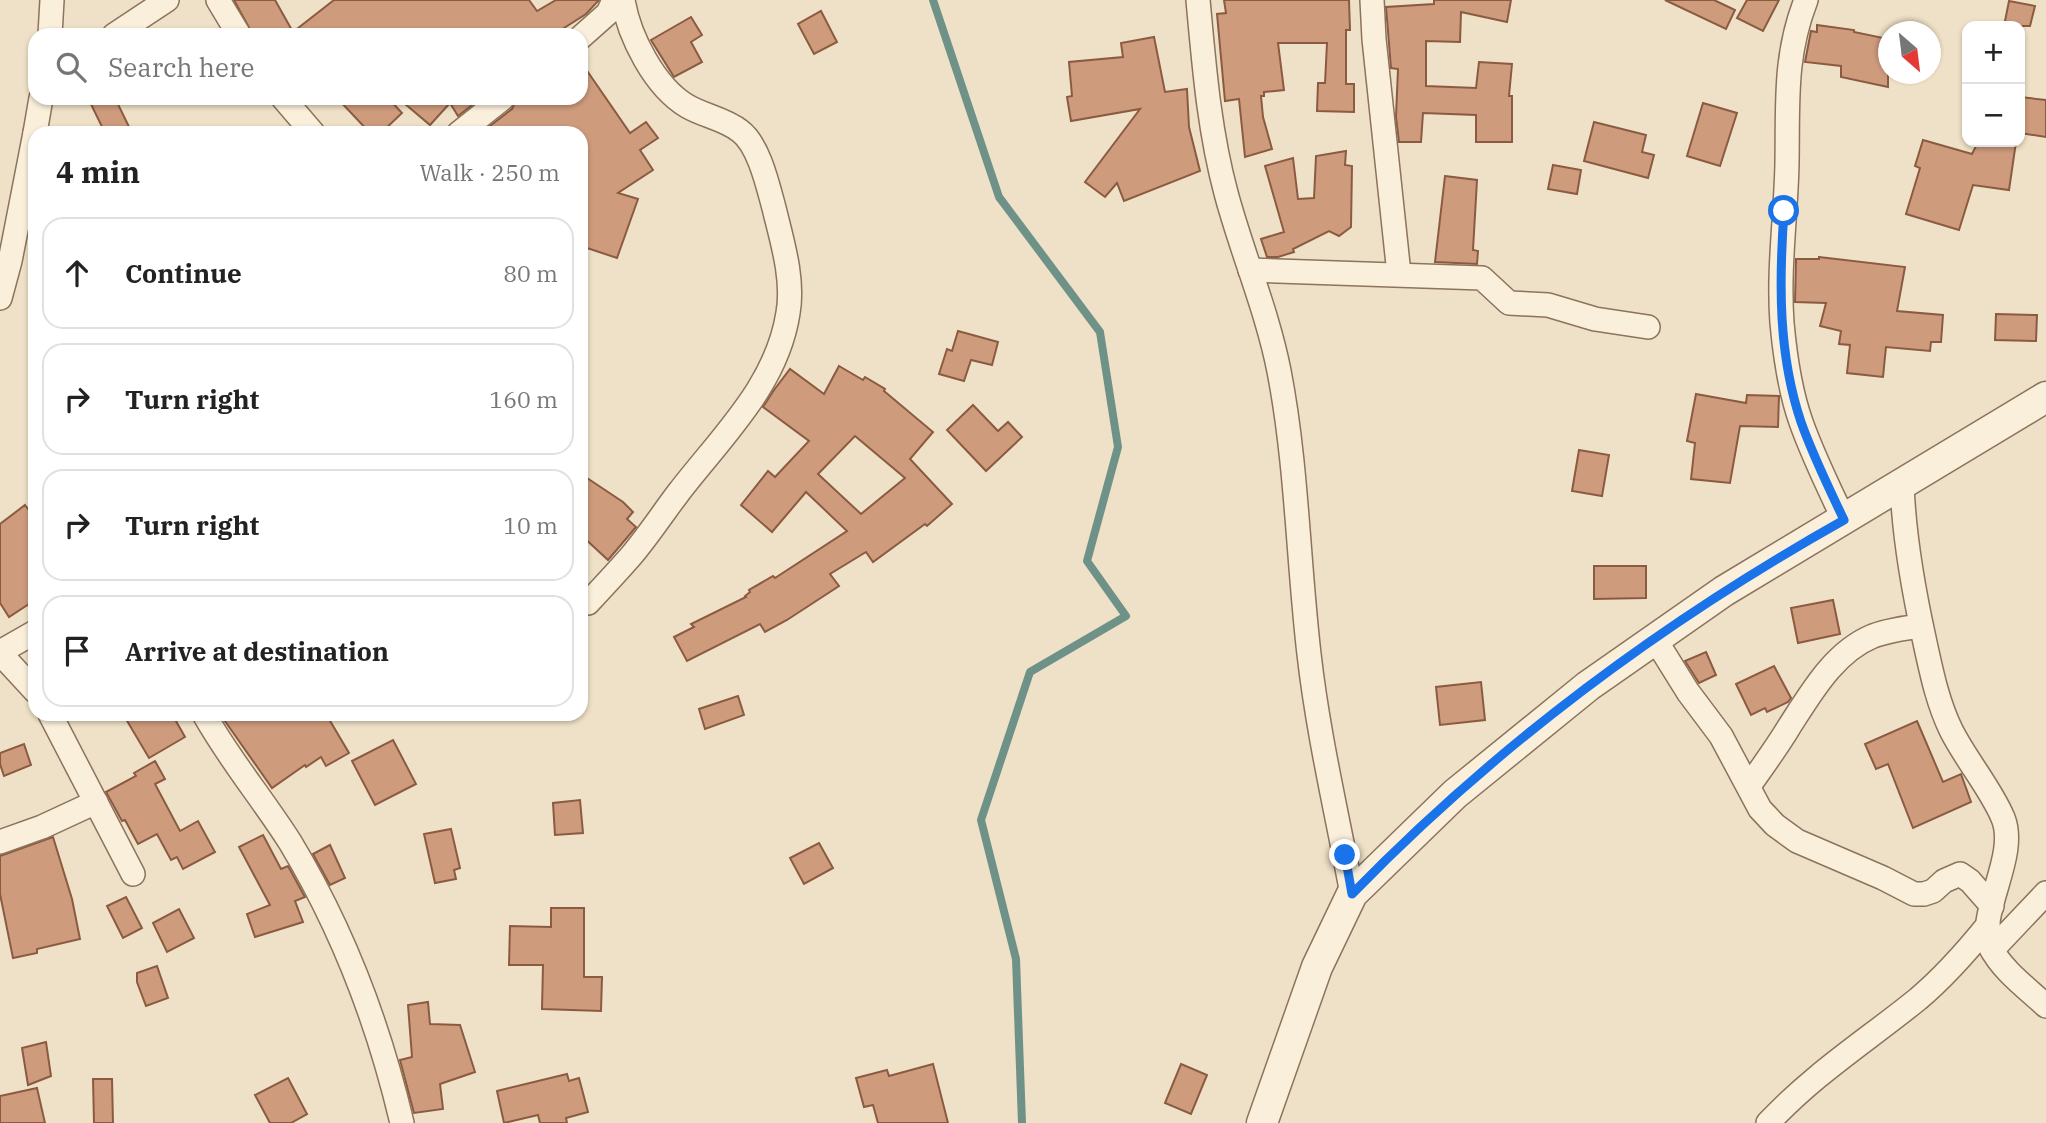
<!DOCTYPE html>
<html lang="en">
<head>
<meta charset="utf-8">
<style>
  body { margin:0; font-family:"IBM Plex Serif",serif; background:#f6f6f6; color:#222 }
  .controls { position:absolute; right:21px; top:21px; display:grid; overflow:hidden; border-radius:14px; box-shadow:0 2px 5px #0004 }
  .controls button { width:63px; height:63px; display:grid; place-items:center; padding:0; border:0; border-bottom:2px solid #e0e0e0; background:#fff; color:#222; font:35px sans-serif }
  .compass { position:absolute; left:1878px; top:21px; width:63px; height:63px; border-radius:50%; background:#fff; box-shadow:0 2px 5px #0004; rotate:152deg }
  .stop { position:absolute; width:21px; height:21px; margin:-16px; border:5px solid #1a73e8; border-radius:50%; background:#fff }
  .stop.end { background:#1a73e8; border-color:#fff; box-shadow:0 2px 7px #0008 }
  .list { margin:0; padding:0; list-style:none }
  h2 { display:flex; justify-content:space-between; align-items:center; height:91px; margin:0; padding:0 28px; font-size:30px }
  h2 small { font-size:23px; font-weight:400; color:#767676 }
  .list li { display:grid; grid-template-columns:46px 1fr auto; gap:21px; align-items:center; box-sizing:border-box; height:112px; margin:0 14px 14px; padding:0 14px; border:2px solid #e0e0e0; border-radius:21px }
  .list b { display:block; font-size:26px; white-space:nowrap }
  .list em { font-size:23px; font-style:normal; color:#767676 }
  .icon { flex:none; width:38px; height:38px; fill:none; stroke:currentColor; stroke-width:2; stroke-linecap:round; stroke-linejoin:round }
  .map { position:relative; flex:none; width:2046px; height:1123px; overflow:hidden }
  .search { position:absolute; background:#fff; box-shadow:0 2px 5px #0004; left:28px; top:28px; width:560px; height:77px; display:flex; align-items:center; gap:18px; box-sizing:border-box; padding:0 24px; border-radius:21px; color:#767676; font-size:26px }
  .panel { position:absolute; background:#fff; box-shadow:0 2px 5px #0004; left:28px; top:126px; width:560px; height:595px; border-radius:21px }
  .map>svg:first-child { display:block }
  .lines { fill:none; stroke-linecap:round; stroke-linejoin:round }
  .stream { stroke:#6e9288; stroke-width:8 }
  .building { fill:#ce9b7d; stroke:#8b5b41; stroke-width:2; fill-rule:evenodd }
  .minor-casing { stroke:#8c735c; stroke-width:26 }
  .tertiary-casing { stroke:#8c735c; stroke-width:33 }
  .minor { stroke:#f9efdb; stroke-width:23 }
  .tertiary { stroke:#f9efdb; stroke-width:30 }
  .route { stroke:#1a73e8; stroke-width:9 }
</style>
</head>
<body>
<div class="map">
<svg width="2046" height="1123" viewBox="0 0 2046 1123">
  <rect width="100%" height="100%" fill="#efe1c7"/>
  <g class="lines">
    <path class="stream" d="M 933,0 L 999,197 L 1100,332 L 1118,447 L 1087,561 L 1126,616 L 1030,672 L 981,820 L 1016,959 L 1022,1123"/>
  </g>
  <g class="building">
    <path d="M 234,0 L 275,0 L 293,32 L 334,0 L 529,0 L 537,11 L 556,0 L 599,0 L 586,14 L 553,35 L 253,35 Z"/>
    <path d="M 1224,0 L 1349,0 L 1350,30 L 1346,30 L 1346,84 L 1354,84 L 1354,112 L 1317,111 L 1318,83 L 1325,83 L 1327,43 L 1278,43 L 1284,90 L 1264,92 L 1264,96 L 1261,96 L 1263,117 L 1272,149 L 1245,157 L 1239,99 L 1225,101 L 1217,14 L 1226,13 Z"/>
    <path d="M 1434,0 L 1511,0 L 1507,22 L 1461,12 L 1460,42 L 1426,41 L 1426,86 L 1476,88 L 1479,62 L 1512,64 L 1509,96 L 1512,96 L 1512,142 L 1476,142 L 1476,115 L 1423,113 L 1421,142 L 1399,142 L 1396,117 L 1398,69 L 1391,68 L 1386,7 L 1434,4 Z"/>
    <path d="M 1665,0 L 1714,0 L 1735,10 L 1726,29 Z"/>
    <path d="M 1747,0 L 1779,0 L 1763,31 L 1737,18 Z"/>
    <path d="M 2009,1 L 2035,6 L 2030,26 L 2004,26 Z"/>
    <path d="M 821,11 L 837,42 L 814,54 L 798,24 Z"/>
    <path d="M 691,17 L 702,35 L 691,42 L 702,62 L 674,77 L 651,40 Z"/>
    <path d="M 1817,25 L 1854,30 L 1854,32 L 1888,39 L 1888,87 L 1841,77 L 1841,66 L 1805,62 L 1811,31 L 1817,32 Z"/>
    <path d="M 1154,37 L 1165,92 L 1187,89 L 1189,127 L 1200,171 L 1124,201 L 1117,183 L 1105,197 L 1085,182 L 1140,109 L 1071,121 L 1067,97 L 1072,96 L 1069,62 L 1123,57 L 1121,43 Z"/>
    <path d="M 581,62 L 630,133 L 646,122 L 658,138 L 640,150 L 653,170 L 618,193 L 638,199 L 617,258 L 581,246 L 581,133 L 481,133 L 512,109 L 517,98 L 581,98 Z"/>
    <path d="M 2020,97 L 2046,100 L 2046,137 L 2020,133 Z"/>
    <path d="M 88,98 L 115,98 L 132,133 L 105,133 Z"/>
    <path d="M 337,98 L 388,98 L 402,113 L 381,133 L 370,133 Z"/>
    <path d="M 398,98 L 481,98 L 458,116 L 450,103 L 430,125 Z"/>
    <path d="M 1703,103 L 1737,113 L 1720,166 L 1687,156 Z"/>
    <path d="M 1594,122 L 1646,135 L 1642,152 L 1654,155 L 1648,178 L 1584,161 Z"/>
    <path d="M 1923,140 L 1972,154 L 1978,142 L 2016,142 L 2009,190 L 1973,185 L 1959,230 L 1906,214 L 1920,168 L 1915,166 Z"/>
    <path d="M 1346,151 L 1345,165 L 1352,166 L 1351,227 L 1339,236 L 1329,231 L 1293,249 L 1294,252 L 1278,257 L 1267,257 L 1261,239 L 1284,232 L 1265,166 L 1293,158 L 1298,199 L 1314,198 L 1316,156 Z"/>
    <path d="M 1553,165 L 1581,170 L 1577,194 L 1548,189 Z"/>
    <path d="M 1445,176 L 1477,180 L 1473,250 L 1478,251 L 1477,264 L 1435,262 Z"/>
    <path d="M 1819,257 L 1905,267 L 1897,311 L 1943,315 L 1941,342 L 1931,342 L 1930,351 L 1886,347 L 1883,377 L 1847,373 L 1850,345 L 1839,344 L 1841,331 L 1820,326 L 1826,303 L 1795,302 L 1796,259 L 1819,259 Z"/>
    <path d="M 1996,314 L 2037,315 L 2036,341 L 1995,340 Z"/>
    <path d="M 958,331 L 998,342 L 992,365 L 971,360 L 964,381 L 939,374 L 947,349 L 952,351 Z"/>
    <path d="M 839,366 L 863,380 L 865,377 L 885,389 L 884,391 L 933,432 L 910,459 L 952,504 L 927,526 L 925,524 L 873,562 L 866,552 L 830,574 L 839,586 L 787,620 L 765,632 L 760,624 L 687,661 L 674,637 L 694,627 L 691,624 L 746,597 L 745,596 L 750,592 L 749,590 L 773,576 L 775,578 L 847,531 L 806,492 L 772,532 L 741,505 L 768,471 L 775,477 L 809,441 L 763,407 L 774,390 L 790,369 L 824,394 ZM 855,436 L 905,478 L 861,514 L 818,474 Z"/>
    <path d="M 1696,394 L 1746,403 L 1747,395 L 1779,396 L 1778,427 L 1740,426 L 1730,483 L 1691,479 L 1695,443 L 1687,441 Z"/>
    <path d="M 973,405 L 998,431 L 1008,422 L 1022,437 L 986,471 L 947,430 Z"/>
    <path d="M 1579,450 L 1609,455 L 1602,496 L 1572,491 Z"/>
    <path d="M 581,474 L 623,502 L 633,512 L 627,519 L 636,527 L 608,560 L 581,535 Z"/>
    <path d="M 25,505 L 35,518 L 35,600 L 9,617 L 0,603 L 0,524 Z"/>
    <path d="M 1594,566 L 1646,566 L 1646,598 L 1594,599 Z"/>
    <path d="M 1833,600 L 1840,634 L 1798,643 L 1791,608 Z"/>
    <path d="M 1706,652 L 1716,675 L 1699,683 L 1685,661 Z"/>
    <path d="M 1774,666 L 1791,698 L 1788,702 L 1767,712 L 1765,708 L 1751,715 L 1736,684 Z"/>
    <path d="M 1481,682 L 1485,720 L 1440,725 L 1436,687 Z"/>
    <path d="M 738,696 L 744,715 L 705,729 L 699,709 Z"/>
    <path d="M 123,714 L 172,714 L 185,737 L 149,758 Z"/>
    <path d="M 220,714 L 326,714 L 349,753 L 326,766 L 321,757 L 306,767 L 305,765 L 272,788 Z"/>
    <path d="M 1917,721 L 1943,782 L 1961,774 L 1971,802 L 1913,828 L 1888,764 L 1876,769 L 1865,744 Z"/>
    <path d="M 393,740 L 416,784 L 375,805 L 352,761 Z"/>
    <path d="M 24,744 L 31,765 L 4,776 L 0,764 L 0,753 Z"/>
    <path d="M 155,761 L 165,779 L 155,784 L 180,831 L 198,821 L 215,852 L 183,869 L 177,857 L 171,860 L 157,834 L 138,844 L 125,820 L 122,821 L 106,792 L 136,776 L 134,773 Z"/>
    <path d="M 580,800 L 583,833 L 555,835 L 553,803 Z"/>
    <path d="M 451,829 L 460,868 L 454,870 L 456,879 L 435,883 L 424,834 Z"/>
    <path d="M 263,835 L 281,869 L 288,866 L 305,897 L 295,901 L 303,922 L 255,937 L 247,914 L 270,905 L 239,847 Z"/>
    <path d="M 53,837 L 72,899 L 80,939 L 37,949 L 37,953 L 13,958 L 0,894 L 0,856 Z"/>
    <path d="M 819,843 L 833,868 L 804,884 L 790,858 Z"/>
    <path d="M 330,845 L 345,878 L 330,885 L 313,854 Z"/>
    <path d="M 126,897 L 142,928 L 123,938 L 107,906 Z"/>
    <path d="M 551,908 L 584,908 L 584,977 L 602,977 L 601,1011 L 542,1009 L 543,965 L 509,965 L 510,926 L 551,927 Z"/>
    <path d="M 179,909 L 194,938 L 167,952 L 153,923 Z"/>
    <path d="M 157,966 L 168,998 L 146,1006 L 137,982 L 137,973 Z"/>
    <path d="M 428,1002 L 430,1024 L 460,1025 L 475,1072 L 440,1084 L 443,1109 L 414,1113 L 400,1060 L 412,1057 L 408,1005 Z"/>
    <path d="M 46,1042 L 51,1076 L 28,1085 L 22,1048 Z"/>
    <path d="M 933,1064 L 948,1123 L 878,1123 L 873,1105 L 864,1107 L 856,1078 L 887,1070 L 889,1076 Z"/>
    <path d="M 1181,1064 L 1207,1075 L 1191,1114 L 1165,1103 Z"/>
    <path d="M 567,1074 L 569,1081 L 579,1078 L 588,1112 L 566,1118 L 567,1123 L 540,1123 L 538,1115 L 504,1123 L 497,1091 Z"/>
    <path d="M 288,1078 L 307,1114 L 291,1123 L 270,1123 L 255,1095 Z"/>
    <path d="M 93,1079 L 112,1079 L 113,1123 L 94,1123 Z"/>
    <path d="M 37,1088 L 45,1123 L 0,1123 L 0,1096 Z"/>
  </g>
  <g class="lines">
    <defs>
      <g id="minor">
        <path d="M 218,0 L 239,35"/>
        <path d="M 1198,0 C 1204,65 1209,130 1226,193 C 1242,253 1267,310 1279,371 C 1297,464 1298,560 1309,654 C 1318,734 1337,814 1352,894"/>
        <path d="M 1372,0 L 1374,39 L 1399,274"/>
        <path d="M 1806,0 C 1784,56 1788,104 1787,163 C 1786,216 1778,269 1782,323 C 1785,356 1790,391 1801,422 C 1813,456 1829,488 1844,520"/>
        <path d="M 50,35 L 52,0"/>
        <path d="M 114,35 L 167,0"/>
        <path d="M 581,37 L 608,13 L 614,0"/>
        <path d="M 283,98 L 313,133"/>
        <path d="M 35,133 L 41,98"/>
        <path d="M 459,133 L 503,98"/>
        <path d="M 1250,270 L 1482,278 L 1509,303 L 1548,305 L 1595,319 L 1648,327"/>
        <path d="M 0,298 L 10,261 L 35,133"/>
        <path d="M 1902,485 C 1904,537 1913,588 1924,638 C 1931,670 1937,701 1951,730 C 1966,760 1991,789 2003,818 C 2019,857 1975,915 1991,948 C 2002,970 2028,989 2046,1006"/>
        <path d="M 588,603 C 603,587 617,572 631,556 C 648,536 663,513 679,492 C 722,436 777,385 788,313 C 794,279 782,241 774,208 C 768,186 759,145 740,131 C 725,119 704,116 687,106 C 655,87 629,37 623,0"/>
        <path d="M 1655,639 L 1688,692 L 1721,736 L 1760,809 L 1775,825 L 1797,841 L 1883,878 L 1914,894 L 1924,894 L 1933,891 L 1944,881 L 1960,874 L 1970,881 L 1992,906"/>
        <path d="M 0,652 L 35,632"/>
        <path d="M 0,653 L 35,691"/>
        <path d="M 50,714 L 133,874"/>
        <path d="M 204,714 C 229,759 262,798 290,842 C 342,928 379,1025 402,1123"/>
        <path d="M 1749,786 C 1763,766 1777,747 1789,727 C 1811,693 1834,652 1873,636 C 1889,630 1905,628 1921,626"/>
        <path d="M 0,842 L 42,827 L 96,802"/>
        <path d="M 1992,950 L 2046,893"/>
        <path d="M 1768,1123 C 1815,1073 1866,1041 1918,999 C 1944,977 1967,951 1988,925"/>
      </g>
      <path id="tertiary" d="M 1262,1123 L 1317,967 L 1352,894 L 1455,794 L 1588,686 L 1724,591 L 2046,397"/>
    </defs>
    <use href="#minor" class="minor-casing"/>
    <use href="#tertiary" class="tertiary-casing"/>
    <use href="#minor" class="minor"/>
    <use href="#tertiary" class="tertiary"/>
  </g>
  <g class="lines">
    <path class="route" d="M 1345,855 L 1352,894 C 1496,746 1664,621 1844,520 C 1829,488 1813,456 1801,422 C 1778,354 1779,282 1784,211"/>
  </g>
</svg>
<div class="controls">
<button>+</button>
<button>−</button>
</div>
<svg class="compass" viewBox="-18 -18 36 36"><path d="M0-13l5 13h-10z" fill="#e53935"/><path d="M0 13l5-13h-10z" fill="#767676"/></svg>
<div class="stop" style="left:1784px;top:211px"></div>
<div class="stop end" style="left:1345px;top:855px"></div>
<div class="search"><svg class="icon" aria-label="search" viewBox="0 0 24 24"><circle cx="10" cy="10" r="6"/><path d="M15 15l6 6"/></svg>Search here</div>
<section class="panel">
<h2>4 min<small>Walk · 250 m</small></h2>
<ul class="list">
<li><svg class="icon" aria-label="ahead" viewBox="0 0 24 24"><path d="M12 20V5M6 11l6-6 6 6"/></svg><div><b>Continue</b></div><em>80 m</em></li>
<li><svg class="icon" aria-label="right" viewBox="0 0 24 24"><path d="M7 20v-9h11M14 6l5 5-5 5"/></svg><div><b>Turn right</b></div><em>160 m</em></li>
<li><svg class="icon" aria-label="right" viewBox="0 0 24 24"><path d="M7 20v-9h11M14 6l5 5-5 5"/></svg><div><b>Turn right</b></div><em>10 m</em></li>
<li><svg class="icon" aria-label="arrive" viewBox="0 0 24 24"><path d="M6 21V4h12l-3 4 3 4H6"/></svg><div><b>Arrive at destination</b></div></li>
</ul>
</section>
</div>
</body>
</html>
